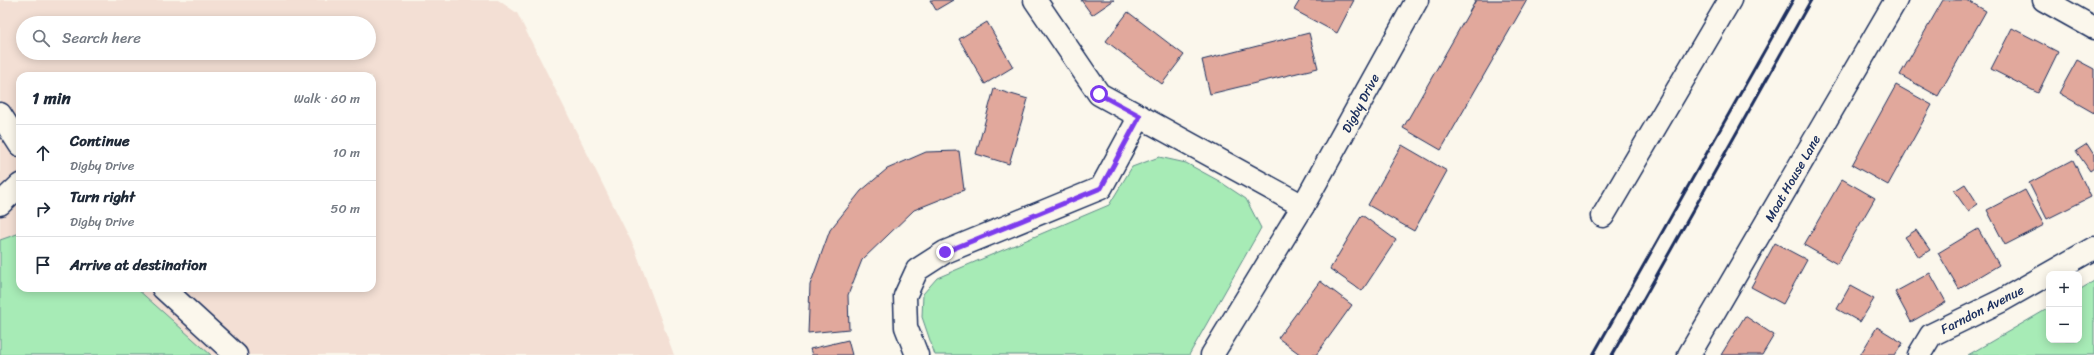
<!DOCTYPE html>
<html lang="en">
<head>
<meta charset="utf-8">
<style>
  body { margin:0; font-family:Sriracha,sans-serif; background:#f6f6f7; color:#1f2937 }
  .controls { position:absolute; right:12px; bottom:12px; display:grid; overflow:hidden; border-radius:8px; box-shadow:0 2px 10px #0003 }
  .controls button { width:36px; height:36px; display:grid; place-items:center; padding:0; border:0; border-bottom:1px solid #e0e1e3; background:#fff; color:#1f2937; font:20px sans-serif }
  .stop { position:absolute; width:12px; height:12px; margin:-9px; border:3px solid #7c3aed; border-radius:50%; background:#fff }
  .stop.end { background:#7c3aed; border-color:#fff; box-shadow:0 1px 4px #0008 }
  .list { margin:0; padding:0; list-style:none }
  h2 { display:flex; justify-content:space-between; align-items:center; height:52px; margin:0; padding:0 16px; font-size:17px }
  h2 small { font-size:13px; font-weight:400; color:#747a83 }
  .list li { display:grid; grid-template-columns:26px 1fr auto; gap:12px; align-items:center; box-sizing:border-box; height:56px; padding:0 16px; border-top:1px solid #e0e1e3 }
  .list b { display:block; font-size:15px; white-space:nowrap }
  .list p { margin:0; font-size:13px; white-space:nowrap; color:#747a83 }
  .list em { font-size:13px; font-style:normal; color:#747a83 }
  .icon { flex:none; width:22px; height:22px; fill:none; stroke:currentColor; stroke-width:2; stroke-linecap:round; stroke-linejoin:round }
  .map { position:relative; flex:none; width:2094px; height:355px; overflow:hidden }
  .search { position:absolute; background:#fff; box-shadow:0 2px 10px #0003; left:16px; top:16px; width:360px; height:44px; display:flex; align-items:center; gap:10px; box-sizing:border-box; padding:0 14px; border-radius:22px; color:#747a83; font-size:15px }
  .panel { position:absolute; background:#fff; box-shadow:0 2px 10px #0003; left:16px; top:72px; width:360px; height:220px; border-radius:12px }
  .map>svg:first-child { display:block }
  .built { fill:#f3dfd4; fill-rule:evenodd }
  .green { fill:#a7ebb6; stroke:#618d8a }
  .building { fill:#e1a89c; stroke:#1b2f5e }
  .lines { fill:none; stroke-linecap:round; stroke-linejoin:round }
  .minor-casing { stroke:#1b2f5e; stroke-width:25 }
  .minor { stroke:#fbf7ec; stroke-width:22 }
  .rail { stroke:#1b2f5e; stroke-width:3 }
  .route { stroke:#7c3aed; stroke-width:5 }
  .labels { text-anchor:middle; stroke-width:3; stroke-linejoin:round; paint-order:stroke }
  .street-label { font-size:13px; fill:#1b2f5e; stroke:#fbf7ec }
</style>
</head>
<body>
<div class="map">
<svg width="2094" height="355" viewBox="0 0 2094 355">
  <rect width="100%" height="100%" fill="#fbf7ec"/>
  <filter id="ink" filterUnits="userSpaceOnUse"><feTurbulence type="fractalNoise" baseFrequency=".025" numOctaves="2"/><feDisplacementMap in="SourceGraphic" scale="8" xChannelSelector="R" yChannelSelector="G"/><feConvolveMatrix kernelMatrix="1 2 1 2 8 2 1 2 1" color-interpolation-filters="sRGB"/></filter>
  <g filter="url(#ink)">
    <path class="built" d="M 0,0 L 498,0 L 517,13 L 635,249 L 674,355 L 0,355 ZM 23,23 L 369,23 L 369,53 L 23,53 ZM 20,76 L 372,76 L 372,288 L 20,288 Z"/>
    <g class="green">
      <path d="M 1159,157 L 1186,163 L 1219,181 L 1246,199 L 1261,228 L 1189,355 L 935,355 L 922,317 L 923,294 L 937,278 L 1109,205 L 1132,167 Z"/>
      <path d="M 20,233 L 20,288 L 136,288 L 211,355 L 0,355 L 0,240 Z"/>
      <path d="M 2094,281 L 2094,355 L 1968,355 L 2049,308 L 2049,340 L 2079,340 L 2079,290 Z"/>
    </g>
    <g class="building">
      <path d="M 930,0 L 953,0 L 936,10 Z"/>
      <path d="M 1081,0 L 1114,0 L 1092,15 Z"/>
      <path d="M 1300,0 L 1354,0 L 1337,33 L 1294,10 Z"/>
      <path d="M 1476,0 L 1527,0 L 1441,150 L 1403,128 Z"/>
      <path d="M 1943,0 L 1967,0 L 1986,11 L 1938,96 L 1900,75 Z"/>
      <path d="M 1128,12 L 1184,55 L 1162,84 L 1106,41 Z"/>
      <path d="M 987,22 L 1013,67 L 985,84 L 959,39 Z"/>
      <path d="M 2012,28 L 2058,52 L 2038,93 L 1991,69 Z"/>
      <path d="M 1309,33 L 1318,68 L 1210,94 L 1202,60 Z"/>
      <path d="M 2077,60 L 2094,69 L 2094,113 L 2059,93 Z"/>
      <path d="M 1896,85 L 1932,105 L 1888,185 L 1852,165 Z"/>
      <path d="M 994,89 L 1028,99 L 1009,164 L 976,154 Z"/>
      <path d="M 2087,144 L 2094,155 L 2094,168 L 2090,171 L 2076,151 Z"/>
      <path d="M 1402,145 L 1447,171 L 1414,231 L 1368,205 Z"/>
      <path d="M 959,151 L 964,190 L 914,210 L 862,260 L 848,295 L 849,329 L 808,333 L 810,285 L 830,230 L 861,191 L 887,169 L 926,152 Z"/>
      <path d="M 2073,160 L 2091,197 L 2047,219 L 2029,183 Z"/>
      <path d="M 1842,179 L 1875,198 L 1837,264 L 1804,245 Z"/>
      <path d="M 1965,184 L 1978,204 L 1968,211 L 1954,191 Z"/>
      <path d="M 2025,190 L 2044,225 L 2005,245 L 1987,210 Z"/>
      <path d="M 1362,215 L 1396,240 L 1362,291 L 1330,269 Z"/>
      <path d="M 1978,229 L 1999,265 L 1959,289 L 1938,253 Z"/>
      <path d="M 1916,230 L 1930,250 L 1919,257 L 1905,237 Z"/>
      <path d="M 1775,243 L 1807,260 L 1783,304 L 1751,287 Z"/>
      <path d="M 1930,273 L 1946,302 L 1911,322 L 1895,292 Z"/>
      <path d="M 1320,281 L 1352,305 L 1316,355 L 1301,355 L 1278,338 Z"/>
      <path d="M 1850,286 L 1874,299 L 1860,322 L 1837,309 Z"/>
      <path d="M 1745,316 L 1774,335 L 1762,355 L 1721,355 Z"/>
      <path d="M 1877,327 L 1903,343 L 1895,355 L 1860,355 Z"/>
      <path d="M 848,340 L 852,355 L 812,355 L 810,349 Z"/>
    </g>
    <g class="lines">
      <defs>
        <g id="minor">
          <path d="M 1035,0 L 1099,94 L 1303,206"/>
          <path d="M 2044,0 L 2094,28"/>
          <path d="M 0,114 L 20,145"/>
          <path d="M 0,204 L 20,185"/>
          <path d="M 1603,216 L 1730,0"/>
          <path d="M 163,288 L 236,355"/>
          <path d="M 917,355 L 906,327 L 905,296 L 917,270 L 945,252 L 1101,188 L 1140,116"/>
          <path d="M 1212,355 L 1303,206 L 1417,0"/>
          <path d="M 1689,355 L 1896,0"/>
          <path d="M 1919,355 L 1931,335 L 2001,301 L 2094,248"/>
        </g>
      </defs>
      <use href="#minor" class="minor-casing"/>
      <use href="#minor" class="minor"/>
      <g class="rail">
        <path d="M 1593,355 L 1793,0"/>
        <path d="M 1612,355 L 1811,0"/>
      </g>
    </g>
  </g>
  <g class="lines" filter="url(#ink)">
    <path class="route" d="M 945,252 L 1101,188 L 1140,116 L 1099,94"/>
  </g>
  <g class="labels">
    <g class="street-label">
      <text transform="translate(1360 103) rotate(-62)" y="5">Digby Drive</text>
      <text transform="translate(1792 178) rotate(-60)" y="5">Moat House Lane</text>
      <text transform="translate(1982 309) rotate(-27)" y="5">Farndon Avenue</text>
    </g>
  </g>
</svg>
<div class="controls">
<button>+</button>
<button>−</button>
</div>
<div class="stop" style="left:1099px;top:94px"></div>
<div class="stop end" style="left:945px;top:252px"></div>
<div class="search"><svg class="icon" aria-label="search" viewBox="0 0 24 24"><circle cx="10" cy="10" r="6"/><path d="M15 15l6 6"/></svg>Search here</div>
<section class="panel">
<h2>1 min<small>Walk · 60 m</small></h2>
<ul class="list">
<li><svg class="icon" aria-label="ahead" viewBox="0 0 24 24"><path d="M12 20V5M6 11l6-6 6 6"/></svg><div><b>Continue</b><p>Digby Drive</p></div><em>10 m</em></li>
<li><svg class="icon" aria-label="right" viewBox="0 0 24 24"><path d="M7 20v-9h11M14 6l5 5-5 5"/></svg><div><b>Turn right</b><p>Digby Drive</p></div><em>50 m</em></li>
<li><svg class="icon" aria-label="arrive" viewBox="0 0 24 24"><path d="M6 21V4h12l-3 4 3 4H6"/></svg><div><b>Arrive at destination</b></div></li>
</ul>
</section>
</div>
</body>
</html>
